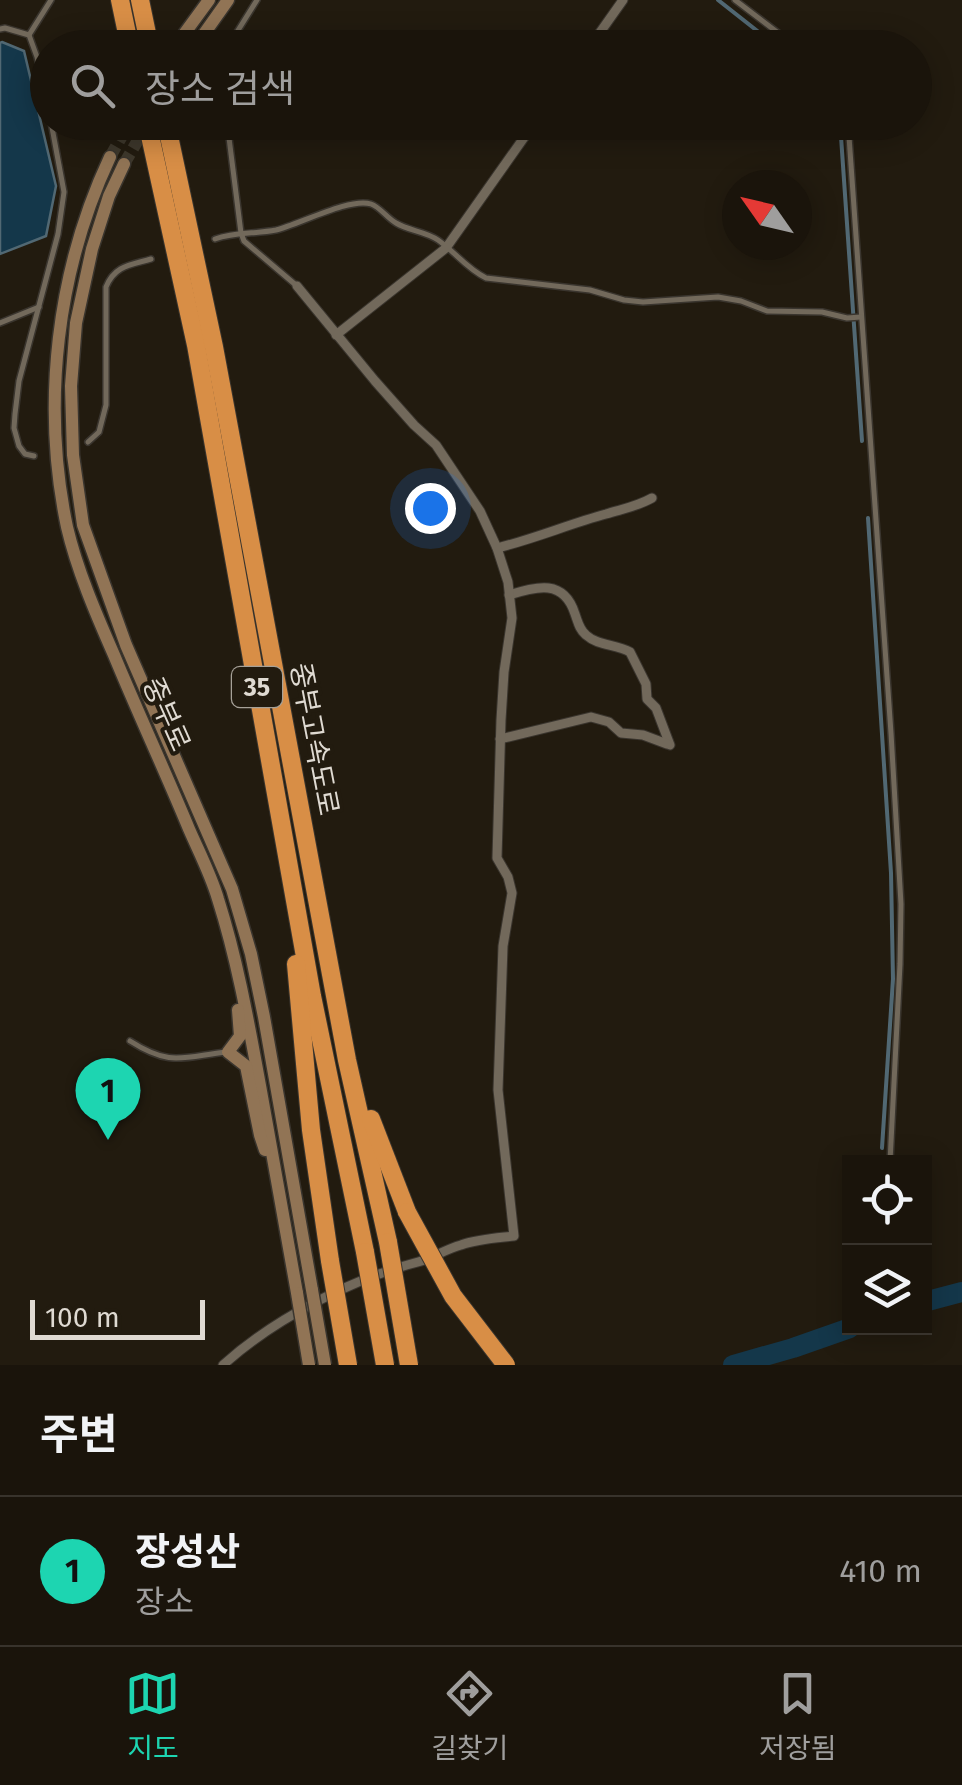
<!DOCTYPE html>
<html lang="ko">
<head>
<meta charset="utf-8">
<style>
  body { margin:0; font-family:"Fira Sans","Noto Sans KR",sans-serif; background:#272119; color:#f1f3f6 }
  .controls { position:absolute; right:30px; bottom:30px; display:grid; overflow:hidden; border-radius:0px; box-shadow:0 5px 25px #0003 }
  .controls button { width:90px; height:90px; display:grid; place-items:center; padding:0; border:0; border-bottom:2px solid #38332c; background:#1a140b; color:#f1f3f6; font:50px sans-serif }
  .compass { position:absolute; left:722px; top:170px; width:90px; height:90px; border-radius:50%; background:#1a140b; box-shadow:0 5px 25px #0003; rotate:304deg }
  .scale { position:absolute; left:30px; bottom:25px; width:175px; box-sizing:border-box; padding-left:10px; border:5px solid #dfdad2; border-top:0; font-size:28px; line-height:35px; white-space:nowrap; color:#dfdad2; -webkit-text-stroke:8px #221b0f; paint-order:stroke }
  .you { position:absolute; left:430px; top:508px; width:35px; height:35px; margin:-25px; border:8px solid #fff; border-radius:50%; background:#1a73e8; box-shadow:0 0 0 15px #1a73e833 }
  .badge { display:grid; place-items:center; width:65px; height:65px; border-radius:50%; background:#1dd5b1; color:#111; font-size:32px; font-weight:700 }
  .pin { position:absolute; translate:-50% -82px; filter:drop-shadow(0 2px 5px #0008) }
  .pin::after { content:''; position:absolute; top:52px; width:35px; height:30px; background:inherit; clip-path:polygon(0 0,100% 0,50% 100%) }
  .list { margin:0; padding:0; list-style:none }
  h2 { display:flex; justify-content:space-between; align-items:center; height:130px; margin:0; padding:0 40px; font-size:42px }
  h2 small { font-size:32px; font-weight:400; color:#9f9e9d }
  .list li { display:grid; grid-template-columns:65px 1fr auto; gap:30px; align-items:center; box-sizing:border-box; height:150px; padding:0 40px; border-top:2px solid #38332c }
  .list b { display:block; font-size:38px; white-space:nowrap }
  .list p { margin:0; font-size:32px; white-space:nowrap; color:#9f9e9d }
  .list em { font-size:32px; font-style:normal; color:#9f9e9d }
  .icon { flex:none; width:55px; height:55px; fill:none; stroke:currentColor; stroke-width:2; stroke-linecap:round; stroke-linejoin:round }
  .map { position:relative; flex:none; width:962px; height:1365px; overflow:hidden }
  .search { position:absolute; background:#1a140b; box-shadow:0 5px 25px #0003; left:30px; right:30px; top:30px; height:110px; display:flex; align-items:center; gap:25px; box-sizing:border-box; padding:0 35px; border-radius:55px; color:#9f9e9d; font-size:38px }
  .sheet { height:280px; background:#1a140b }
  nav { display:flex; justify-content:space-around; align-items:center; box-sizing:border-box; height:140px; border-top:2px solid #38332c; background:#1a140b; font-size:28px; color:#9f9e9d }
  nav a { display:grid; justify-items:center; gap:5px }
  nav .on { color:#1dd5b1 }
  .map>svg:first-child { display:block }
  .water { fill:#14374a; stroke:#516873; stroke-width:2.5 }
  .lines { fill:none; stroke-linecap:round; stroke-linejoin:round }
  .stream { stroke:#516873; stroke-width:4 }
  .river { stroke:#14374a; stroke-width:20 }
  .secondary-tunnel { stroke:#3e382c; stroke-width:12; stroke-dasharray:12 6; stroke-linecap:butt }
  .lane-casing { stroke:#3a352e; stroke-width:8 }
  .street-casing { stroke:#3a352e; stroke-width:11 }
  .secondary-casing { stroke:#3a352e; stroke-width:15 }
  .highway-casing { stroke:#3a352e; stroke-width:20 }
  .lane { stroke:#72695b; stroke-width:5 }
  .street { stroke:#72695b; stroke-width:9 }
  .secondary { stroke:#917455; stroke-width:12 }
  .highway { stroke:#d88e46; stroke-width:18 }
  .secondary-bridge-casing { stroke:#3a352e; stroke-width:15; stroke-linecap:butt }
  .highway-bridge-casing { stroke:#3a352e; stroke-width:20; stroke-linecap:butt }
  .secondary-bridge { stroke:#917455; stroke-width:12 }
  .highway-bridge { stroke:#d88e46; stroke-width:18 }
  .labels { text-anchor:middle; stroke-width:8; stroke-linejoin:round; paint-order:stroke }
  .shield { fill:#221b0f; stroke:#a6a198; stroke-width:2.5 }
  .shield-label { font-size:25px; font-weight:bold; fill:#dfdad2 }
  .street-label { font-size:28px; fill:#dfdad2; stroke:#221b0f }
</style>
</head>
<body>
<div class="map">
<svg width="962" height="1365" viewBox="0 0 962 1365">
  <rect width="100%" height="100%" fill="#221b0f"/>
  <path class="water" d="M 2,42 L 24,51 L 56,186 L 46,236 L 0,254 L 0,43 Z"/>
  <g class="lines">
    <g class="stream">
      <path d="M 718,0 L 779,48"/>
      <path d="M 840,122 L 862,441"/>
      <path d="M 868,518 L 891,873 L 893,979 L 882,1148"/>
    </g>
    <g class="river">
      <path d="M 924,1302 L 962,1292"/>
      <path d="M 733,1365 L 793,1348 L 850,1328"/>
    </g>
    <g class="secondary-tunnel">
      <path d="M 110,157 L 130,122"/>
      <path d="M 124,164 L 148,123"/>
    </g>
    <defs>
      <g id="lane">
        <path d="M 735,0 L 798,48"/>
        <path d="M 0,29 L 5,28 L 29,35 L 37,57 L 48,105"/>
        <path d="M 29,35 L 51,0"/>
        <path d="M 227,48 L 257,0"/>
        <path d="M 227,122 L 241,233 L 244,241 L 297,286"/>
        <path d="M 848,122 L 891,733 L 901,904 L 900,964 L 890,1162"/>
        <path d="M 215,239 C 235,232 255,234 276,230 C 298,225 350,197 371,204 C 380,207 387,218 396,223 C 409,231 425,231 438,240 C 455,252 467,269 486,278 L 590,290 L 624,300 L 643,302 L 718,297 L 741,301 L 767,311 L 822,312 L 847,318 L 861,317"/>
        <path d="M 0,323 L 39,307"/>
        <path d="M 88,442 L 99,432 L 106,405 L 106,287 C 115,265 131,265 151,259"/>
        <path d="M 34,456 L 25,454 L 19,446 L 14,428 L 15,414 L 19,381 L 58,234 L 64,192 L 51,122"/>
        <path d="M 130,1041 C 171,1067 182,1057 227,1052"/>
      </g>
      <g id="street">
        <path d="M 589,48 L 623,0"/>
        <path d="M 336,335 L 446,248 L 535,122"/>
        <path d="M 497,548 C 534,539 569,524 606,514 C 622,509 636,507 652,498"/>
        <path d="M 509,595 C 537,586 564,579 575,614 C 578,622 579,629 586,635 C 598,646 616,644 630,652 L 646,684 L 647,699 L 656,708 L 670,745"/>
        <path d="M 500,739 L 591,717 L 609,722 L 621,733 L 643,735 L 667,744"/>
        <path d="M 223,1365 C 274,1319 351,1279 418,1262 C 433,1258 446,1249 461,1245 C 477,1239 496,1238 514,1236 L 498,1090 L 503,946 L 512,893 L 508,877 L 497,858 L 501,720 L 504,672 L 512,618 L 508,582 L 497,548 L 480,511 L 436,445 L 414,425 L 375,381 L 297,286"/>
      </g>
      <g id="secondary">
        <path d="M 176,45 L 209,0"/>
        <path d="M 194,48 L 228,0"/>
        <path d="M 110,157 C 57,270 41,404 67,527 C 77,570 96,614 114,655 C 138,713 165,771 189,829 C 199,852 211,875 218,899 C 238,962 249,1026 261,1091 C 273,1158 285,1226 297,1293"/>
        <path d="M 124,164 L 109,196 L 92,249 L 76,323 L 71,386 L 73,455 L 83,525 L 126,645 L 232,889 L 251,954 L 264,1017 L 312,1290"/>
        <path d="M 238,1010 L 240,1036 L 228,1052 L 246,1066 L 260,1135 L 265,1150"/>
      </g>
      <g id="highway">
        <path d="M 120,0 L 130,48"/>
        <path d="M 140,0 L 150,48"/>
        <path d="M 147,122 L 196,345 L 312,996 L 365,1252"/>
        <path d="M 166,122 L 214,347 L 347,1060 L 388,1242"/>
        <path d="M 296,964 L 311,1130 L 330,1261"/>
        <path d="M 371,1119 L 407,1212"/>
      </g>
    </defs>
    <use href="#lane" class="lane-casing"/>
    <use href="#street" class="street-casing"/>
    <use href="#secondary" class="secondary-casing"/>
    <use href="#highway" class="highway-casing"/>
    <use href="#lane" class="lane"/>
    <use href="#street" class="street"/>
    <use href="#secondary" class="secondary"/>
    <use href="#highway" class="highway"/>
    <defs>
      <g id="secondary-bridge">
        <path d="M 312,1290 L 325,1365"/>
        <path d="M 297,1293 L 309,1365"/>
      </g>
      <g id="highway-bridge">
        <path d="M 407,1212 L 453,1296 L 506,1365"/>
        <path d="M 388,1242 L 409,1365"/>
        <path d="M 365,1252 L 385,1365"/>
        <path d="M 330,1261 L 348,1365"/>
      </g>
    </defs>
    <use href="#secondary-bridge" class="secondary-bridge-casing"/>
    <use href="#highway-bridge" class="highway-bridge-casing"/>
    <use href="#secondary-bridge" class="secondary-bridge"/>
    <use href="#highway-bridge" class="highway-bridge"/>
  </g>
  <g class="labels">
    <rect class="shield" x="232" y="667" width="50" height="40" rx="8"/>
    <g class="shield-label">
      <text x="257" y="696">35</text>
    </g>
    <g class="street-label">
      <text transform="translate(167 714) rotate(66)" y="10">중부로</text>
      <text transform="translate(315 739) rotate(79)" y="10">중부고속도로</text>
    </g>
  </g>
</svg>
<div class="controls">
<button><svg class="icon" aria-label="locate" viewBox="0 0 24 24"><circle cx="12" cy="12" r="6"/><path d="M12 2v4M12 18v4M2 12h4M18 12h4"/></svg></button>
<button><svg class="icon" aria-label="layers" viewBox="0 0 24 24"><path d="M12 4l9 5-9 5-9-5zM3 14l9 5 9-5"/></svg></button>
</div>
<svg class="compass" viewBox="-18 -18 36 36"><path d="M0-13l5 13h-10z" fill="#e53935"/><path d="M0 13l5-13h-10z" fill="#9f9e9d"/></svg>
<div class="scale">100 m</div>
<div class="you"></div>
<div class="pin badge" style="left:108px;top:1140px">1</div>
<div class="search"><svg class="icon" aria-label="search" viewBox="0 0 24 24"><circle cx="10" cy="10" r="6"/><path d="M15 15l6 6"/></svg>장소 검색</div>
</div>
<section class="sheet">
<h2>주변<small></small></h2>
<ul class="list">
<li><span class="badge">1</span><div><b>장성산</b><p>장소</p></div><em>410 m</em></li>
</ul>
</section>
<nav>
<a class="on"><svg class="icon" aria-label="map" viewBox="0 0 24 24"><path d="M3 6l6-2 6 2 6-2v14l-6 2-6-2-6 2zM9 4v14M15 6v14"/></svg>지도</a>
<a><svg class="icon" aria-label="directions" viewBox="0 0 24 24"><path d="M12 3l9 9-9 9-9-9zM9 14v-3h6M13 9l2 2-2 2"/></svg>길찾기</a>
<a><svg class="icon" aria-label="saved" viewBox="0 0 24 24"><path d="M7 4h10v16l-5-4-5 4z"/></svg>저장됨</a>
</nav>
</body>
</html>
